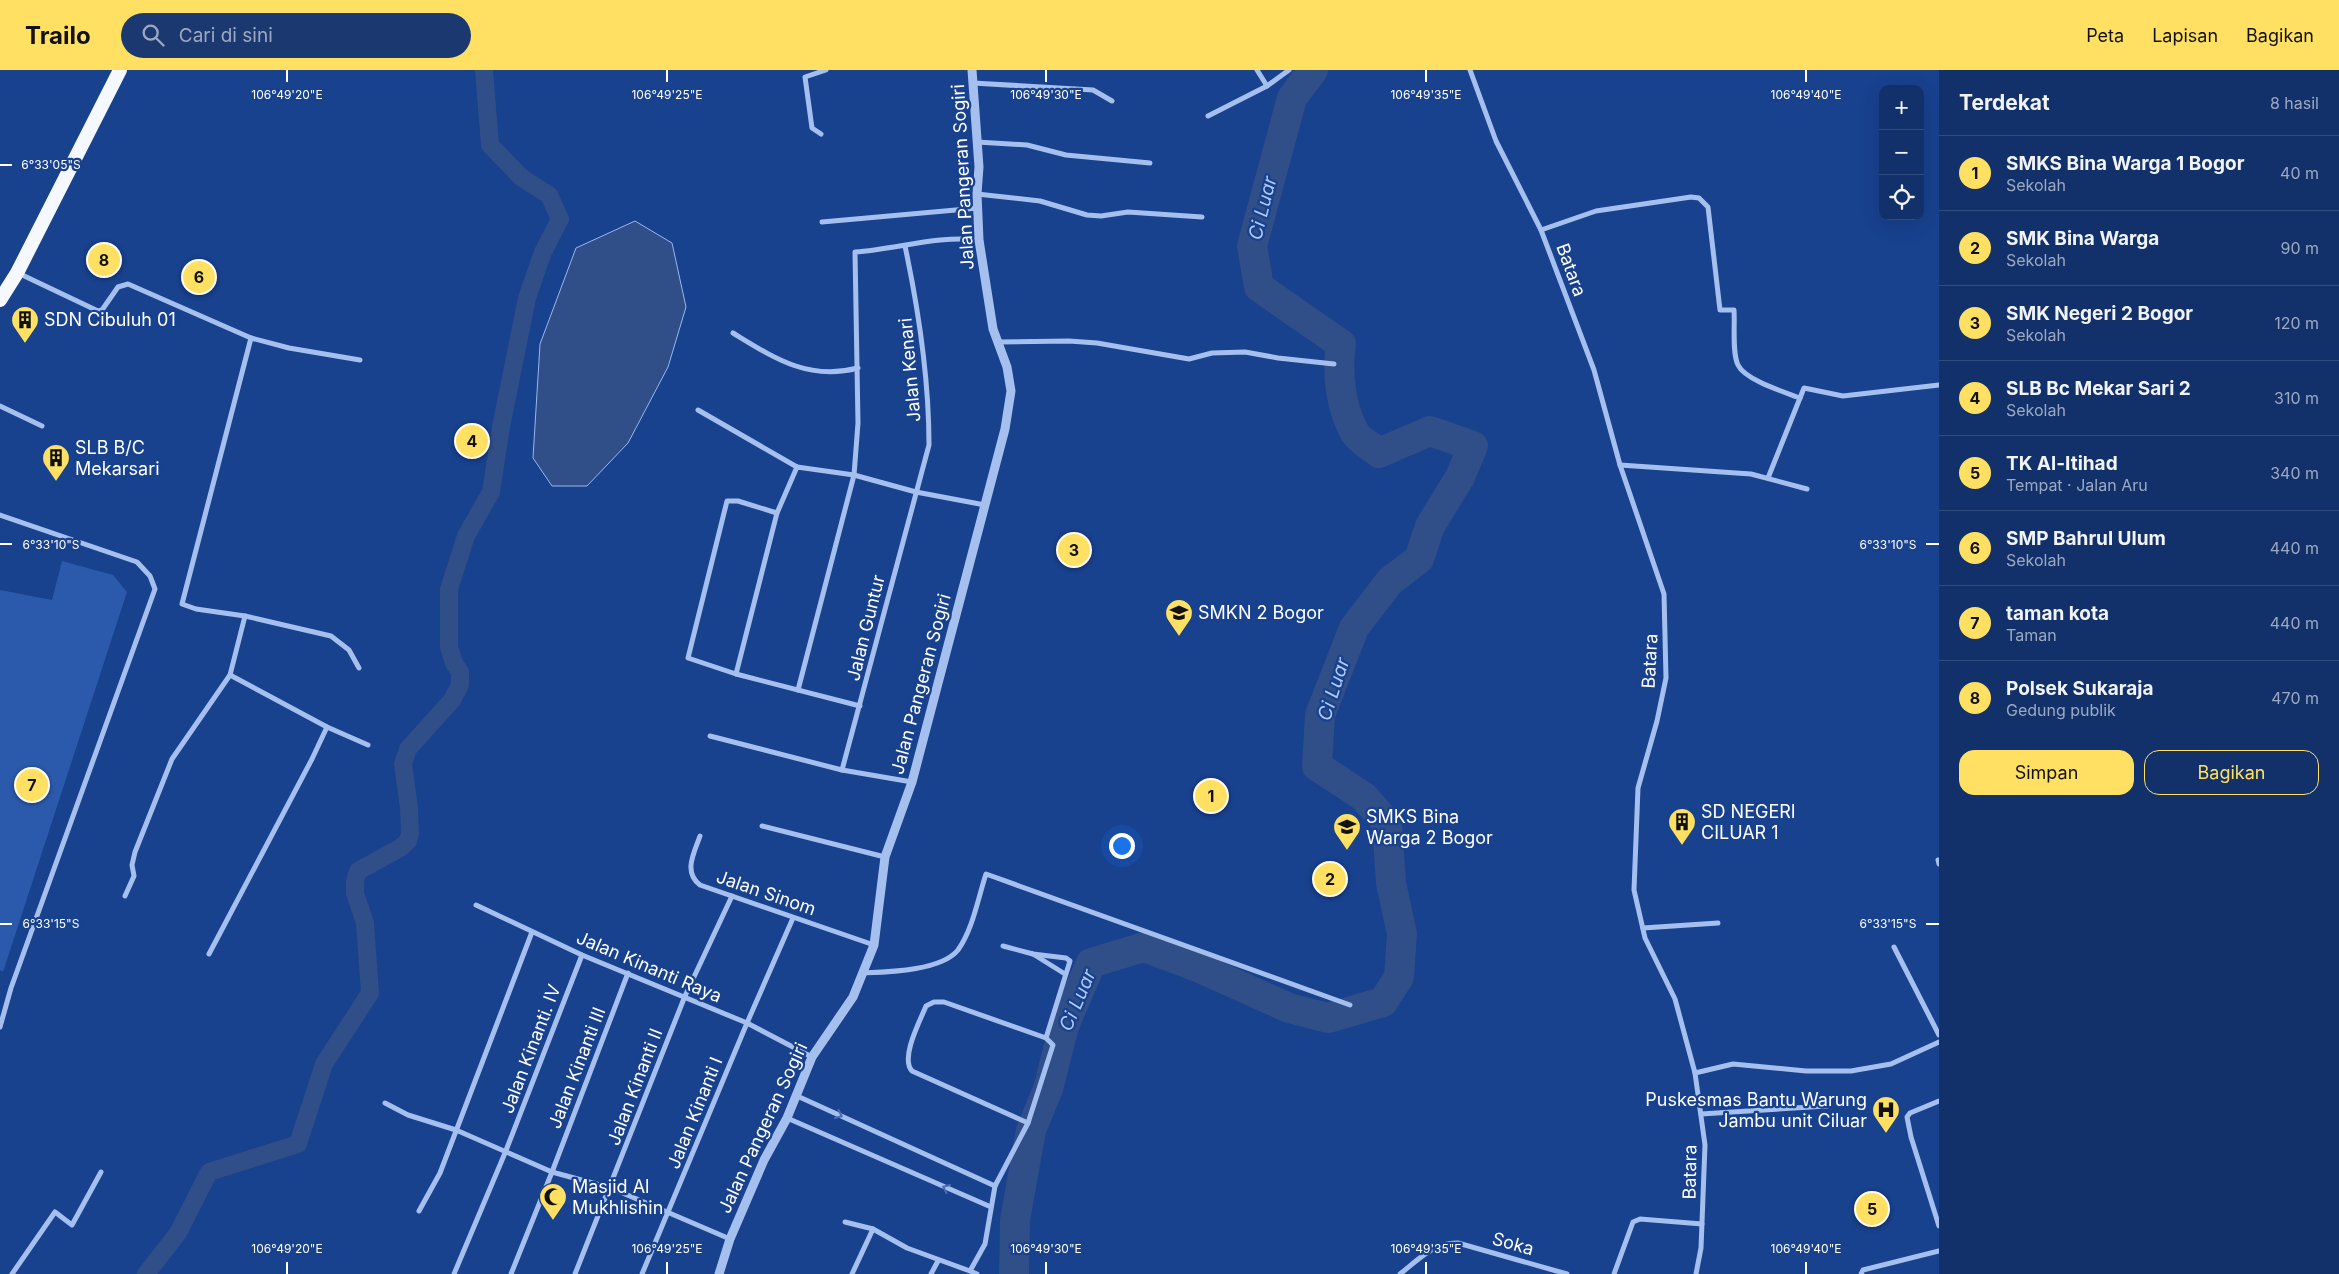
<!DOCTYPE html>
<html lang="id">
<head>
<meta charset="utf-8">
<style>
  body { margin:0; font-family:Inter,sans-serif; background:#1b3970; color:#f1f3f6 }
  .controls { position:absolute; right:15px; top:15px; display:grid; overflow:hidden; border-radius:10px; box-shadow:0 5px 20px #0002 }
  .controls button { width:45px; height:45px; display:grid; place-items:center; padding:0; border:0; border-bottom:1px solid #314c7e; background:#12316a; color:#f1f3f6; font:25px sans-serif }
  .you { position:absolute; left:1121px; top:775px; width:18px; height:18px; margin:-12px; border:4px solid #fff; border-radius:50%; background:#1a73e8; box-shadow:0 0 0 8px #1a73e833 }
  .badge { display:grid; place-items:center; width:32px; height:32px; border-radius:50%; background:#ffe062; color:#111; font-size:16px; font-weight:700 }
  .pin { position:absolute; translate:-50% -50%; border:2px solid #fff; box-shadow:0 1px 5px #0006 }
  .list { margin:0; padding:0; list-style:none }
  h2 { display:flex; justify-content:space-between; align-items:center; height:65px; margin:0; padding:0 20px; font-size:21px }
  h2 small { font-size:16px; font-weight:400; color:#9ca9c1 }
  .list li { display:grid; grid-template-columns:32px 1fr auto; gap:15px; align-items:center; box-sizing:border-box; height:75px; padding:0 20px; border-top:1px solid #314c7e }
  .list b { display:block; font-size:19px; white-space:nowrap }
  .list p { margin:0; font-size:16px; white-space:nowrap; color:#9ca9c1 }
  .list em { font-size:16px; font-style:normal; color:#9ca9c1 }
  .actions { display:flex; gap:10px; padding:15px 20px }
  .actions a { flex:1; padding:11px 0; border:1px solid #ffe062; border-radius:15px; text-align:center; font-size:18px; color:#ffe062 }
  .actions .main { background:#ffe062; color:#111 }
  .icon { flex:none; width:28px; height:28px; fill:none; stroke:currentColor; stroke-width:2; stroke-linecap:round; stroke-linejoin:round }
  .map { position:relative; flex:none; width:1939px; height:1204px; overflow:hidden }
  header { display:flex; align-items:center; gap:30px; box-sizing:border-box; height:70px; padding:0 25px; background:#ffe062; color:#111 }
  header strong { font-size:24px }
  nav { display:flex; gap:28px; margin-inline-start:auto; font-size:18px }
  .search { width:350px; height:45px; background:#1b3970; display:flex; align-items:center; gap:12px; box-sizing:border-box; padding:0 18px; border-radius:28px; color:#9ca9c1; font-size:19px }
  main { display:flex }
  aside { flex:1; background:#12316a }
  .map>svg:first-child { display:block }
  .green { fill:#2b5aad }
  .water { fill:#304e88; stroke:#97b9f1 }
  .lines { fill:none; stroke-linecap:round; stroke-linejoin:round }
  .canal { stroke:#304e88; stroke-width:18 }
  .river { stroke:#304e88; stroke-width:30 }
  .minor { stroke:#a5c0ef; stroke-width:5 }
  .tertiary { stroke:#a5c0ef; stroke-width:9 }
  .trunk { stroke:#f6f8ff; stroke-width:14 }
  .oneway { stroke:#496db0 }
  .ticks { fill:none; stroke:#fff; stroke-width:2 }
  .labels { text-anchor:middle; stroke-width:4.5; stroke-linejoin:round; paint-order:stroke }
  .street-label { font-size:18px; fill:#fff; stroke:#18418e }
  .poi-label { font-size:18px; fill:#fff; stroke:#18418e; text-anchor:start }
  .water-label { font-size:19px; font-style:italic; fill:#b0caf6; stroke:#18418e }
  .ticks-label { font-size:12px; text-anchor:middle; fill:#fff; stroke:#18418e; stroke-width:4.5; stroke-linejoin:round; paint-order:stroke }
</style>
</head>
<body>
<header>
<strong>Trailo</strong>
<div class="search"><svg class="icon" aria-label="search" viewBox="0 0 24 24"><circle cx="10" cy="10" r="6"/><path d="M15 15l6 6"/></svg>Cari di sini</div>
<nav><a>Peta</a><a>Lapisan</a><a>Bagikan</a></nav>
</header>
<main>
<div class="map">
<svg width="1939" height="1204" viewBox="0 0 1939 1204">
  <rect width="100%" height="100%" fill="#18418e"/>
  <path class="green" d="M 62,491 L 113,505 L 127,522 L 3,902 L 0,900 L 0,520 L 52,530 Z"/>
  <path class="water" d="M 635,151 L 672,173 L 686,237 L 668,297 L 628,373 L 587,416 L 552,416 L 533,388 L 540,274 L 576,178 Z"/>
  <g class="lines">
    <path class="canal" d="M 146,1204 L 178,1163 L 209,1102 L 298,1074 L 324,994 L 370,923 L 365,853 L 355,823 L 355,811 L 358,801 L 400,778 L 408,771 L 410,763 L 409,738 L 403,694 L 408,679 L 452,630 L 460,615 L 460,602 L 454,593 L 449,577 L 449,519 L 466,466 L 491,422 L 501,357 L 527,228 L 543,182 L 560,149 L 549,125 L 522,108 L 490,75 L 484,0"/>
    <path class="river" d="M 1014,1204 L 1015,1150 L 1031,1060 L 1048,1019 L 1064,956 L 1091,893 L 1144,877 L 1200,898 L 1289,938 L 1328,948 L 1383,932 L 1399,907 L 1402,864 L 1391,813 L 1387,753 L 1364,727 L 1317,696 L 1320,645 L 1354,558 L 1390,511 L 1419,489 L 1430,456 L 1460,407 L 1473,376 L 1430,361 L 1379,383 C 1372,377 1359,370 1355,363 C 1340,337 1337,303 1341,274 L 1259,217 L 1252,176 L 1292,28 L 1313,0"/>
    <g class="minor">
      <path d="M 1257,0 L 1267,16"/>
      <path d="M 1470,0 L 1496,71 L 1541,160 L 1594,300 L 1620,395 L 1664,524 L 1666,608 L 1657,651 L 1638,718 L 1634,820 L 1645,868 L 1675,929 L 1695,1003 L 1705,1075 L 1701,1178 L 1696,1204"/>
      <path d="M 973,13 L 1093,20 L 1112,31"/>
      <path d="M 1208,46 L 1267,16 L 1289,0"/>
      <path d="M 821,64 L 812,58 L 805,7 L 826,0"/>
      <path d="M 977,72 L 1027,75 L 1066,85 L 1150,93"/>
      <path d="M 977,124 L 1040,131 L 1087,145 L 1101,146 L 1128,142 L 1202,147"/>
      <path d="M 822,152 L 978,138"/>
      <path d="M 1541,160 L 1596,141 L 1691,127 L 1699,128 L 1708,137 L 1720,240 L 1734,240 C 1735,255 1732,283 1738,295 C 1745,310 1784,322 1800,328"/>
      <path d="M 18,203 L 98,241 L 102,240 L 118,217 L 128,214 L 251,268 L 289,278 L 360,290"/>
      <path d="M 733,263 C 774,288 808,311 858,298"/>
      <path d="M 251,268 L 182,534 L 196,539 L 245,546 L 331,566 L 349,580 L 359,598"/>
      <path d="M 998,272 L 1069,271 L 1097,273 L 1189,289 L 1212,283 L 1245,282 L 1278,288 L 1334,294"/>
      <path d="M 0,336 L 42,356"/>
      <path d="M 698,340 L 797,397"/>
      <path d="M 1620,395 L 1751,404 L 1807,419"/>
      <path d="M 1768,408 L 1804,318 L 1843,326 L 1939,315"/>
      <path d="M 777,443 L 738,431 L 727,431 L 688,588 L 736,604 L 860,636"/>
      <path d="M 0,445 L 137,492 L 150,506 L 155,519 L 11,918 L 0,957"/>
      <path d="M 736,604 L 777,443 L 797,397 L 854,405 L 916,422 L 985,435"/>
      <path d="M 230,605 L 327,657 L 368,675"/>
      <path d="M 798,620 L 854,405 L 858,353 L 855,182 C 897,179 938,165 979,170"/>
      <path d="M 710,666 L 842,700 L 912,712"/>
      <path d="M 842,700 L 929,375 C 929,307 919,242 905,176"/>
      <path d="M 762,756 L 885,787"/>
      <path d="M 700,766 C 694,783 683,802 700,815 L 874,875"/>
      <path d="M 1938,790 L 1939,794"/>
      <path d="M 125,826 L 134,806 L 132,795 L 135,782 L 172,689 L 230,605 L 245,546"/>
      <path d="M 476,835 L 582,885 L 747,953 L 812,987"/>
      <path d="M 1643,858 L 1718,853"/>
      <path d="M 1894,877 L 1939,965"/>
      <path d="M 209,884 L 312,689 L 327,657"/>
      <path d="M 1033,884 L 1065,904"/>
      <path d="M 863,903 C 887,902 941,901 958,880 C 973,859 978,828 986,804 L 1350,935"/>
      <path d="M 1695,1003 L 1733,994 L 1806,1001 L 1851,1001 L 1891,994 L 1939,972"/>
      <path d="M 795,1025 L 995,1116"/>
      <path d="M 1939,1031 L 1910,1043 L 1907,1047 L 1911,1067 L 1939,1156"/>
      <path d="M 385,1033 L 408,1045 L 456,1060 L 552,1102 L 611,1118 L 730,1169"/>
      <path d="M 1701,1044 L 1827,1036"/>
      <path d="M 787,1048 L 991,1137"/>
      <path d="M 1028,1053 L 912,1001 C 900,988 920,951 926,936 L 934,932 L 944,932 L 1046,968"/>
      <path d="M 419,1141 L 440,1103 L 532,862"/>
      <path d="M 845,1152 L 873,1159 L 907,1178 L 970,1201"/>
      <path d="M 12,1204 L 55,1142 L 72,1155 L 101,1102"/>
      <path d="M 454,1204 L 505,1083 L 582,885"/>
      <path d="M 511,1204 L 552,1102 L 628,903"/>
      <path d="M 575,1204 L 685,926 L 732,826"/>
      <path d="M 642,1204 L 747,953 L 793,848"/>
      <path d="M 852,1204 L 873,1159"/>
      <path d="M 931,1204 L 938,1191"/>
      <path d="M 977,1204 L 970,1201 L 985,1174 L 995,1116 L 1028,1053 L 1053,975 L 1046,968 L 1070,891 L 1066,888 L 1033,884 L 1003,876"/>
      <path d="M 1400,1204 C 1418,1190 1434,1172 1458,1173 L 1567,1204"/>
      <path d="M 1614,1204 L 1633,1152 L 1640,1149 L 1702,1154"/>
      <path d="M 1861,1204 L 1863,1200 L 1939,1181"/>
    </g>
    <path class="tertiary" d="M 719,1204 L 730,1169 L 764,1090 L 787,1048 L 812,987 L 853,927 L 874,875 L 885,787 L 912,712 L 1005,359 L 1011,321 L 1007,297 L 993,259 L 979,170 L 977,124 L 979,97 L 972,0"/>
    <path class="trunk" d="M 0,230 L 17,203 L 120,0"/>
  </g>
  <defs><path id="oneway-chevron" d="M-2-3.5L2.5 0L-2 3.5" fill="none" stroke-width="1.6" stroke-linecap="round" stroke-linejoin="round" transform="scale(1.25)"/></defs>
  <g class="oneway">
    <use href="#oneway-chevron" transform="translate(839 1045) rotate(25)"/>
    <use href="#oneway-chevron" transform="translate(946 1118) rotate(-156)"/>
  </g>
  <path class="ticks" d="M 287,0 L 287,12M 667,0 L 667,12M 1046,0 L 1046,12M 1426,0 L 1426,12M 1806,0 L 1806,12M 0,95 L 12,95M 0,474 L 12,474M 1926,474 L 1939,474M 0,854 L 12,854M 1926,854 L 1939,854M 287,1192 L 287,1204M 667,1192 L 667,1204M 1046,1192 L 1046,1204M 1426,1192 L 1426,1204M 1806,1192 L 1806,1204"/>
  <defs>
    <symbol id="building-pin" viewBox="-11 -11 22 30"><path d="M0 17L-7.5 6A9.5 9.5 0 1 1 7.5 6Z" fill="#ffe062" stroke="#18418e"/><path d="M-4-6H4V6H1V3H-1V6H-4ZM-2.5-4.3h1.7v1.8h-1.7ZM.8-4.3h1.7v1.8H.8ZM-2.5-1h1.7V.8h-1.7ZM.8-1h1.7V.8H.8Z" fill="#111"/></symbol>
    <symbol id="school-pin" viewBox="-11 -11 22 30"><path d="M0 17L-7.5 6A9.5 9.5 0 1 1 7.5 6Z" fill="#ffe062" stroke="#18418e"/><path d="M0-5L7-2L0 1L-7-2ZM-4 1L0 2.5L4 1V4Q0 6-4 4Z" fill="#111"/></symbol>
    <symbol id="hospital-pin" viewBox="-11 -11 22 30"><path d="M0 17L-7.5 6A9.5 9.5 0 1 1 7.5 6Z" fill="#ffe062" stroke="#18418e"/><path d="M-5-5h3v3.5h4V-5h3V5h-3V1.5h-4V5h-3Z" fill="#111"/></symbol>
    <symbol id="mosque-pin" viewBox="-11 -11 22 30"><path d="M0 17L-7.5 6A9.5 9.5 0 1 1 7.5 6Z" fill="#ffe062" stroke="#18418e"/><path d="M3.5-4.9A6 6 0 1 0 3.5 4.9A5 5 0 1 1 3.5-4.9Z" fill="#111"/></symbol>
  </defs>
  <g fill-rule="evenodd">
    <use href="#building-pin" x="9" y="234" width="32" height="43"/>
    <use href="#building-pin" x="40" y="372" width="32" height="43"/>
    <use href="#school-pin" x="1163" y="527" width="32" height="43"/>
    <use href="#building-pin" x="1666" y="736" width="32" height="43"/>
    <use href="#school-pin" x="1331" y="741" width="32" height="43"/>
    <use href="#hospital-pin" x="1870" y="1024" width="32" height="43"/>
    <use href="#mosque-pin" x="537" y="1111" width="32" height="43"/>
  </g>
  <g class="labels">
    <g class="street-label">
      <text transform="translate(963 107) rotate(-93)" y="6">Jalan Pangeran Sogiri</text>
      <text transform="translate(1571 200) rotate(70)" y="6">Batara</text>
      <text transform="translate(910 300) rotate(-95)" y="6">Jalan Kenari</text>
      <text transform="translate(866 558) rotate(-76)" y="6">Jalan Guntur</text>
      <text transform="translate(1650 591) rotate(-87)" y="6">Batara</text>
      <text transform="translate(921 614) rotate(-75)" y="6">Jalan Pangeran Sogiri</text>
      <text transform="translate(766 823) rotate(19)" y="6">Jalan Sinom</text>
      <text transform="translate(649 897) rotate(23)" y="6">Jalan Kinanti Raya</text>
      <text transform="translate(531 979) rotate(-69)" y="6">Jalan Kinanti. IV</text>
      <text transform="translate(577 998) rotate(-69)" y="6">Jalan Kinanti III</text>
      <text transform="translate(635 1017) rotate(-69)" y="6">Jalan Kinanti II</text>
      <text transform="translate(695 1043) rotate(-68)" y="6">Jalan Kinanti I</text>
      <text transform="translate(763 1058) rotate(-65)" y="6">Jalan Pangeran Sogiri</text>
      <text transform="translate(1690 1102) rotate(-89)" y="6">Batara</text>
      <text transform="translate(1513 1174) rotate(16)" y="6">Soka</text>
    </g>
    <g class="poi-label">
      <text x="44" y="256">SDN Cibuluh 01</text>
      <text x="75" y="384">SLB B/C<tspan x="75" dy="21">Mekarsari</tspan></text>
      <text x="1198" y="549">SMKN 2 Bogor</text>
      <text x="1701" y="748">SD NEGERI<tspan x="1701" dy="21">CILUAR 1</tspan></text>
      <text x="1366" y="753">SMKS Bina<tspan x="1366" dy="21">Warga 2 Bogor</tspan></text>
      <text x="1867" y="1036" text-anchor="end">Puskesmas Bantu Warung<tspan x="1867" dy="21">Jambu unit Ciluar</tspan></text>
      <text x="572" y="1123">Masjid Al<tspan x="572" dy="21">Mukhlishin</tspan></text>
    </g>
    <g class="water-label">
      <text transform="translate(1262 138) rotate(-76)" y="7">Ci Luar</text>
      <text transform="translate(1333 619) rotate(-72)" y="7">Ci Luar</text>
      <text transform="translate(1077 930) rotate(-67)" y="7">Ci Luar</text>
    </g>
  </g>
  <g class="ticks-label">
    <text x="287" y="29">106°49'20"E</text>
    <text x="667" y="29">106°49'25"E</text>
    <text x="1046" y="29">106°49'30"E</text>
    <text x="1426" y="29">106°49'35"E</text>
    <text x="1806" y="29">106°49'40"E</text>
    <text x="51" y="99">6°33'05"S</text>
    <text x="51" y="479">6°33'10"S</text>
    <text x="1888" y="479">6°33'10"S</text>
    <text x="51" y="858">6°33'15"S</text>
    <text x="1888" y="858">6°33'15"S</text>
    <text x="287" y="1183">106°49'20"E</text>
    <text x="667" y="1183">106°49'25"E</text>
    <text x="1046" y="1183">106°49'30"E</text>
    <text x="1426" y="1183">106°49'35"E</text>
    <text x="1806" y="1183">106°49'40"E</text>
  </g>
</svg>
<div class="controls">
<button>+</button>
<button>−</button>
<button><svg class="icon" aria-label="locate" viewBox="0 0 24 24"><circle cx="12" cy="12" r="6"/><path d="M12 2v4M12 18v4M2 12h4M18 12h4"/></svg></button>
</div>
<div class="you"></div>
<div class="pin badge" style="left:1211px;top:726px">1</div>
<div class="pin badge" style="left:1330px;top:809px">2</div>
<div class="pin badge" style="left:1074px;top:480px">3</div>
<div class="pin badge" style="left:472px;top:371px">4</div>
<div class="pin badge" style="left:1872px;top:1139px">5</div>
<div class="pin badge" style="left:199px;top:207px">6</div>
<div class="pin badge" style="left:32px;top:715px">7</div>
<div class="pin badge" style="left:104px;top:190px">8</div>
</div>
<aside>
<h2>Terdekat<small>8 hasil</small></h2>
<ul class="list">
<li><span class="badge">1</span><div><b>SMKS Bina Warga 1 Bogor</b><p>Sekolah</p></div><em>40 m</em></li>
<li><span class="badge">2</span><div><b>SMK Bina Warga</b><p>Sekolah</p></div><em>90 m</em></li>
<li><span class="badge">3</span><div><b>SMK Negeri 2 Bogor</b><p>Sekolah</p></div><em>120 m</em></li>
<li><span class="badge">4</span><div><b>SLB Bc Mekar Sari 2</b><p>Sekolah</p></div><em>310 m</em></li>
<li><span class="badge">5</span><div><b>TK Al-Itihad</b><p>Tempat · Jalan Aru</p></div><em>340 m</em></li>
<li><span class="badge">6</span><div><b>SMP Bahrul Ulum</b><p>Sekolah</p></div><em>440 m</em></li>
<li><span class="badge">7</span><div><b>taman kota</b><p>Taman</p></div><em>440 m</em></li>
<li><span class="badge">8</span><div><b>Polsek Sukaraja</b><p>Gedung publik</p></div><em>470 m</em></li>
</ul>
<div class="actions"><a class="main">Simpan</a><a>Bagikan</a></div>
</aside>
</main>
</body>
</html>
